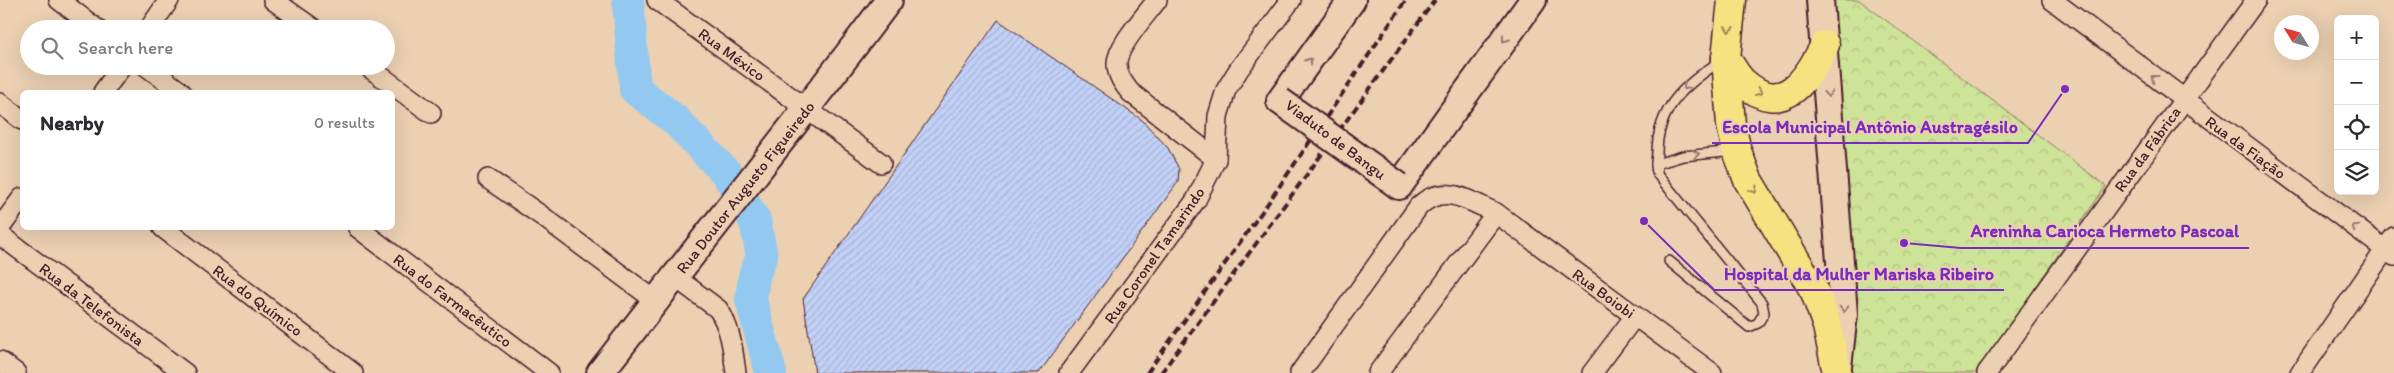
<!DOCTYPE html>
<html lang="en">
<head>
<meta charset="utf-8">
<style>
  body { margin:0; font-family:Itim,sans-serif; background:#f7f7f7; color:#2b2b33 }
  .controls { position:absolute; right:15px; top:15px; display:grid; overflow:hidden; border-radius:8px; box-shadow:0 5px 20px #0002 }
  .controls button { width:45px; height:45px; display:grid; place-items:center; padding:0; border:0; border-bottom:1px solid #e1e1e2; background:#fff; color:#2b2b33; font:25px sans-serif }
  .compass { position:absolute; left:2274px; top:15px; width:45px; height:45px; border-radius:50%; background:#fff; box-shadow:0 5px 20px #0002; rotate:307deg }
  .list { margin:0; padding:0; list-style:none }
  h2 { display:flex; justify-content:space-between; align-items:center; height:65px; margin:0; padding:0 20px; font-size:21px }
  h2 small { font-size:16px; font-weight:400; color:#7c7c81 }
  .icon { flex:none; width:28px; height:28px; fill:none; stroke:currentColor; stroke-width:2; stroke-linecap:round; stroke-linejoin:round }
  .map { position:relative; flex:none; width:2394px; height:373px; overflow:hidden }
  .search { position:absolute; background:#fff; box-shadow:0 5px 20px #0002; left:20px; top:20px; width:375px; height:55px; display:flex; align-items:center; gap:12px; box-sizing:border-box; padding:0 18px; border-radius:28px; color:#7c7c81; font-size:19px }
  .panel { position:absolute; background:#fff; box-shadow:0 5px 20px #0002; left:20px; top:90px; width:375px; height:140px; border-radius:8px }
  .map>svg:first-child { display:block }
  .park { fill:url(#park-crowns); stroke:#8c8162 }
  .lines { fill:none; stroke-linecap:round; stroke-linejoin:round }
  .river { stroke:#93c9f1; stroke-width:32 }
  .building { fill:url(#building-hatch); stroke:#4a1f2b }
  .lane-casing { stroke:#4a1f2b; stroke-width:12 }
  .street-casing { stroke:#4a1f2b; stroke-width:22 }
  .secondary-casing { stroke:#4a1f2b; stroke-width:30 }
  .primary-casing { stroke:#4a1f2b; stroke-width:31 }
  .lane { stroke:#ebd0b2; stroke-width:9 }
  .street { stroke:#ebd0b2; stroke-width:19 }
  .secondary { stroke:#ebd0b2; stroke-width:26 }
  .primary { stroke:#f7e281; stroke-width:28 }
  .rail { stroke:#4a1f2b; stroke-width:4; stroke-dasharray:8 4; stroke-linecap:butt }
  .secondary-bridge-casing { stroke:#4a1f2b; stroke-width:30; stroke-linecap:butt }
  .secondary-bridge { stroke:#ebd0b2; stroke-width:26 }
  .oneway { stroke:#a08056 }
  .oneway2 { stroke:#9a786e }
  .labels { text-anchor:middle; stroke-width:4.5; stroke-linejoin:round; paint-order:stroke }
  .street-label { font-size:16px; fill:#4a1f2b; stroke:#ebd0b2 }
  .leader { fill:none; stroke:#7b2cbf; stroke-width:2 }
  .callout-dot { fill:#7b2cbf; stroke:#ebd0b2; stroke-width:2 }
  .callout-label { font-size:18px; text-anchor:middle; font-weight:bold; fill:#7b2cbf; stroke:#ebd0b2; stroke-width:4.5; stroke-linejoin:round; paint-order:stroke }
</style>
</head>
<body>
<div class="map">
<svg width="2394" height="373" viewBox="0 0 2394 373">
  <defs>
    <pattern id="park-crowns" width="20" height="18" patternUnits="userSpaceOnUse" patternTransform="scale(1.25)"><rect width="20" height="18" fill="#cde398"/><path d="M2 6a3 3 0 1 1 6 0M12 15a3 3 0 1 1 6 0" fill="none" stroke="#b2c283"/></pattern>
    <pattern id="building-hatch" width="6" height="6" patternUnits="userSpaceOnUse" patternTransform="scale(1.25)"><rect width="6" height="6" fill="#c2d1f7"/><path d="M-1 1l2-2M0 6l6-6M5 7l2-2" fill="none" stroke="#a8b3d4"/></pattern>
  </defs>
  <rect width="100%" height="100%" fill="#ebd0b2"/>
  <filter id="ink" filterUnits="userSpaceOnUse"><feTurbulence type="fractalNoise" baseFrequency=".02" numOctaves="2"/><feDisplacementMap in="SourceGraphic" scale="10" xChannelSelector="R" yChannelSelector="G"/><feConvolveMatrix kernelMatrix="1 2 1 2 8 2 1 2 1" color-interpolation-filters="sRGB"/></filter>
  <g filter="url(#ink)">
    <path class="park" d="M 1831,0 L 1859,0 L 2106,186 L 1976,373 L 1851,373 Z"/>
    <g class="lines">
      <path class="river" d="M 628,0 L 635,89 L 675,120 L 727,174 L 755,221 L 762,256 L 754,276 L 751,300 L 771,373"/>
    </g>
    <path class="building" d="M 998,20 L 1142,120 L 1168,148 L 1179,169 L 1178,182 L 1039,373 L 815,373 L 803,299 Z"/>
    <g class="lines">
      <defs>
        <g id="lane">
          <path d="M 1656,164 L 1683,156 L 1735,151"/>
          <path d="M 1669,261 L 1749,327 L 1758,323 L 1764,313 L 1762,303 L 1658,175 C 1655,168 1656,161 1657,153 C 1657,107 1687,83 1722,60"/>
        </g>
        <g id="street">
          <path d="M 59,0 L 97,29"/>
          <path d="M 273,0 L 314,29"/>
          <path d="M 657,0 L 881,163"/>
          <path d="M 1157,0 C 1147,14 1116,47 1117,64 C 1117,75 1123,83 1130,92 L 1216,159"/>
          <path d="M 2052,0 L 2394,256"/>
          <path d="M 149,29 L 169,0"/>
          <path d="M 146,66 L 181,92"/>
          <path d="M 367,66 L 431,113"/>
          <path d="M 103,92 L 122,66"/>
          <path d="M 0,103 L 22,120"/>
          <path d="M 488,179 L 542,216 L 656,301"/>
          <path d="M 1496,213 L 1712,373"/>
          <path d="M 0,228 L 22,198"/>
          <path d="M 163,228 L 353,373"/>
          <path d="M 358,228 L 549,373"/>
          <path d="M 0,235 L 185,373"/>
          <path d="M 675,277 L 718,309 C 731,328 733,351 736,373"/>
          <path d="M 0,361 L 16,373"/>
          <path d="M 1069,373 L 1196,200 L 1216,159 L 1218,116 L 1226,90 L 1239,69 L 1291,0"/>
          <path d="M 1300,373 L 1419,206 C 1445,182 1469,201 1496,213 L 1378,373"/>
          <path d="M 1592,373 L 1635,316"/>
          <path d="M 1987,373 L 2256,0"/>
          <path d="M 2300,373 L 2394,237"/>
        </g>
        <g id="secondary">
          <path d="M 1820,0 L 1844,314 L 1838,367"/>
          <path d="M 1280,101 L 1352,0"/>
          <path d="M 1399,186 L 1533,0"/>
          <path d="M 600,373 C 696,248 795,126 889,0"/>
        </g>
        <g id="primary">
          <path d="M 1732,0 L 1726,58 L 1731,125 L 1737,151 L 1748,180 L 1815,292 L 1827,326 L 1837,373"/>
          <path d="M 1726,58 C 1731,66 1737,77 1744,83 C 1784,118 1808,78 1825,45"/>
        </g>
      </defs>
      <use href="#lane" class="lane-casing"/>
      <use href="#street" class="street-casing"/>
      <use href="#secondary" class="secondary-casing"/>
      <use href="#primary" class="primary-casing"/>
      <use href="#lane" class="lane"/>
      <use href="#street" class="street"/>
      <use href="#secondary" class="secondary"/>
      <use href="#primary" class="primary"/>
      <g class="rail">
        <path d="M 1147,373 L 1266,206 L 1406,0"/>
        <path d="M 1161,373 L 1435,0"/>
      </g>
      <defs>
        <path id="secondary-bridge" d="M 1280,101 L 1399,186"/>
      </defs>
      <use href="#secondary-bridge" class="secondary-bridge-casing"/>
      <use href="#secondary-bridge" class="secondary-bridge"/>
    </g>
    <defs><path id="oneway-chevron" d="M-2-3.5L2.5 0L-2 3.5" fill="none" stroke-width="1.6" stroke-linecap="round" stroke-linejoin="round" transform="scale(1.25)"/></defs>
    <g class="oneway">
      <use href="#oneway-chevron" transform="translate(1729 29) rotate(97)"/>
      <use href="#oneway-chevron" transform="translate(1759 92) rotate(25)"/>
      <use href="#oneway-chevron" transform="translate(1754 190) rotate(59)"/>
    </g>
    <g class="oneway2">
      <use href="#oneway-chevron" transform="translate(1505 39) rotate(126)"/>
      <use href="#oneway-chevron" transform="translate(1309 61) rotate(-54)"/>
      <use href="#oneway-chevron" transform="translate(2154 78) rotate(-143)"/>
      <use href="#oneway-chevron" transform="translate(1686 87) rotate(132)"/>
      <use href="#oneway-chevron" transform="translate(1828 94) rotate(86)"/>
      <use href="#oneway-chevron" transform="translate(1696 154) rotate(-8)"/>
      <use href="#oneway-chevron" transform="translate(2355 227) rotate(-144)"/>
      <use href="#oneway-chevron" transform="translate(1844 309) rotate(88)"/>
    </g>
  </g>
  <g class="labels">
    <g class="street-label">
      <text transform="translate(732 54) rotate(36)" y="6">Rua México</text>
      <text transform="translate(1336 139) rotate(37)" y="6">Viaduto de Bangu</text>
      <text transform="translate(2246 147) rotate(36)" y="6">Rua da Fiação</text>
      <text transform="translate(2147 149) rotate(-54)" y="6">Rua da Fábrica</text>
      <text transform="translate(745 187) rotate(-52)" y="6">Rua Doutor Augusto Figueiredo</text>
      <text transform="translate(1154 255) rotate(-55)" y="6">Rua Coronel Tamarindo</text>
      <text transform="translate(1604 293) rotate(36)" y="6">Rua Boiobi</text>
      <text transform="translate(258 300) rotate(37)" y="6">Rua do Químico</text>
      <text transform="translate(453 300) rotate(37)" y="6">Rua do Farmacêutico</text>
      <text transform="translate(92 304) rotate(37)" y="6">Rua da Telefonista</text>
    </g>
  </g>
  <path class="leader" d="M2065 89L2028 143H1712M1904 243L1961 248H2249M1644 221L1714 290H2004"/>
  <g class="callout-dot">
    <circle cx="2065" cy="89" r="5"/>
    <circle cx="1904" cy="243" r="5"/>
    <circle cx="1644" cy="221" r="5"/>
  </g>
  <g class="callout-label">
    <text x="1870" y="133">Escola Municipal Antônio Austragésilo</text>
    <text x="2105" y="237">Areninha Carioca Hermeto Pascoal</text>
    <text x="1859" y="280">Hospital da Mulher Mariska Ribeiro</text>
  </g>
</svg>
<div class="controls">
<button>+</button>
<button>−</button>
<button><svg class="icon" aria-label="locate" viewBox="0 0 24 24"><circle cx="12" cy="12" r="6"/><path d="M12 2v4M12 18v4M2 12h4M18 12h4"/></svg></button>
<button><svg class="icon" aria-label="layers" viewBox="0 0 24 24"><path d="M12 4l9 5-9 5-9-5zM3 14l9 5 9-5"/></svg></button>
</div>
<svg class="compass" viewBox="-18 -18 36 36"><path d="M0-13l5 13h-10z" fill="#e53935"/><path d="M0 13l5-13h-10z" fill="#7c7c81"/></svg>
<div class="search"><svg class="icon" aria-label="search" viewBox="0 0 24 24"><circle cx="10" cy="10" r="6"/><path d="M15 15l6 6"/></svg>Search here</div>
<section class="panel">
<h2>Nearby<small>0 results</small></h2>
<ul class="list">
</ul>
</section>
</div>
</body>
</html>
